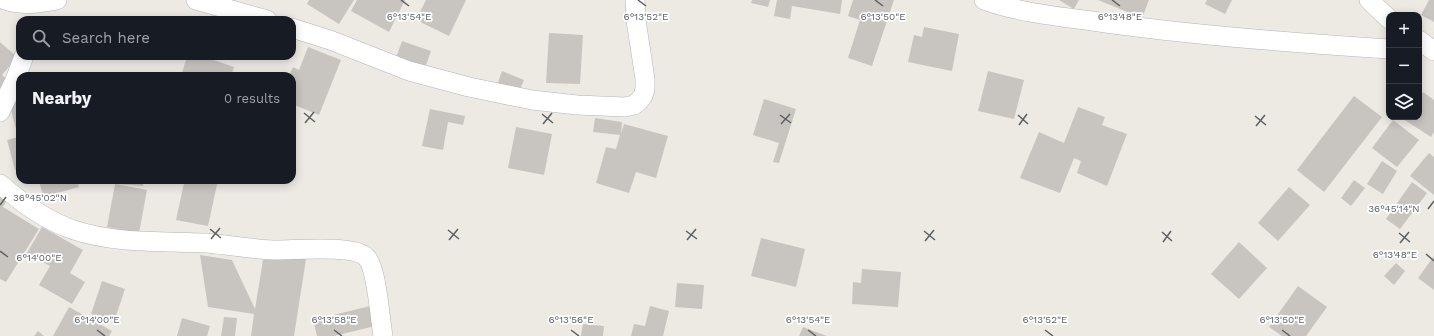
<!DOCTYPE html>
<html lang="en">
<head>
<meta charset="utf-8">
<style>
  body { margin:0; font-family:"Work Sans",sans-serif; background:#20242c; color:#f1f3f6 }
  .controls { position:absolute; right:12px; top:12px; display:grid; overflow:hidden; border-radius:8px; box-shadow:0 2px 10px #0003 }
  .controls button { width:36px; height:36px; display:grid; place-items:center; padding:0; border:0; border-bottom:1px solid #363941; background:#171b24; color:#f1f3f6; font:20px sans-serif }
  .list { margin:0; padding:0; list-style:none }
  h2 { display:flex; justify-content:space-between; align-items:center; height:52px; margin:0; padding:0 16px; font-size:17px }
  h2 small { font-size:13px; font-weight:400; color:#9ea1a6 }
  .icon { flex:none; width:22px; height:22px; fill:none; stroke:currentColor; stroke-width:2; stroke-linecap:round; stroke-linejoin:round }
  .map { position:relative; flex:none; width:1434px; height:336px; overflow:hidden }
  .search { position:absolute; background:#171b24; box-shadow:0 2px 10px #0003; left:16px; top:16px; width:280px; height:44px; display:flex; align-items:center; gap:10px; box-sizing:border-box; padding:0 14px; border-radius:12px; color:#9ea1a6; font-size:15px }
  .panel { position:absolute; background:#171b24; box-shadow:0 2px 10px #0003; left:16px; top:72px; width:280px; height:112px; border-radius:12px }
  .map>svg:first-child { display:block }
  .building { fill:#c8c5c1 }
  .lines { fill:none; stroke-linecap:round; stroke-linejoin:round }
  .street-casing { stroke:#b2b5b8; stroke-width:20 }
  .street { stroke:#fff; stroke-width:19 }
  .ticks { fill:none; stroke:#5c6063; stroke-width:1.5 }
  .ticks-label { font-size:10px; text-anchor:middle; fill:#5c6063; stroke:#fff; stroke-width:3.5; stroke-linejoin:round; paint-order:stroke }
</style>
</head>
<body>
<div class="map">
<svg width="1434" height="336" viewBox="0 0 1434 336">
  <rect width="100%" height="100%" fill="#edeae4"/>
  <g class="building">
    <path d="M 309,0 L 354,0 L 339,24 L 307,4 Z"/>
    <path d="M 357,0 L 405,0 L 389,32 L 351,11 Z"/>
    <path d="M 426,0 L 466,0 L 449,36 L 416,20 Z"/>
    <path d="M 752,0 L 770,0 L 768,7 L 751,3 Z"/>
    <path d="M 777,0 L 842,0 L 840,14 L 792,6 L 790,19 L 774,16 Z"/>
    <path d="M 853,0 L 894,0 L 872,66 L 848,58 L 860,20 L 848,16 Z"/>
    <path d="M 1059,0 L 1079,0 L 1074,9 Z"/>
    <path d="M 1098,0 L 1149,0 L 1142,18 Z"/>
    <path d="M 1207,0 L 1232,0 L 1225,14 L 1205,4 Z"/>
    <path d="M 1429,0 L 1434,0 L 1434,22 L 1421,15 Z"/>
    <path d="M 924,27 L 959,34 L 952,71 L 908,62 L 914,35 L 922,37 Z"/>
    <path d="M 549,33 L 583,35 L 580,84 L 546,83 Z"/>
    <path d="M 402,41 L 431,51 L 425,68 L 396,58 Z"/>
    <path d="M 0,42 L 17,57 L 2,75 L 9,81 L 2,90 L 0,88 Z"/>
    <path d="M 308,47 L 341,60 L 319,115 L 292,104 L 292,76 L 289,76 L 293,67 L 299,70 Z"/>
    <path d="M 187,56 L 202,56 L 234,67 L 231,76 L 181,76 Z"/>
    <path d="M 502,71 L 524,80 L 518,94 L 497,85 Z"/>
    <path d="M 988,71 L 1024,80 L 1014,119 L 978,111 Z"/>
    <path d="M 1423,92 L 1434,100 L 1434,132 L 1431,137 L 1400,117 L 1419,117 L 1419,98 Z"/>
    <path d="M 1354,96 L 1382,117 L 1324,192 L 1297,170 Z"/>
    <path d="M 20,99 L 20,169 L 15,170 L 7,140 L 18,137 L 9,102 Z"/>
    <path d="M 764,99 L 796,109 L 779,163 L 773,162 L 779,143 L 753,135 Z"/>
    <path d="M 1078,107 L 1105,117 L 1102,125 L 1127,134 L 1107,186 L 1077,173 L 1081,161 L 1074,158 L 1060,193 L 1020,178 L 1039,132 L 1064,143 Z"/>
    <path d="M 430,109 L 465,116 L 463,125 L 448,122 L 443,150 L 422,146 Z"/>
    <path d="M 595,118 L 622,122 L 621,133 L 624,124 L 668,136 L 656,178 L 636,172 L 629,193 L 596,183 L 606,147 L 616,149 L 620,135 L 593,132 Z"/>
    <path d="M 1393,120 L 1419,140 L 1397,167 L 1372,148 Z"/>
    <path d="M 516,127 L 552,134 L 544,175 L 508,168 Z"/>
    <path d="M 1429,153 L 1434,157 L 1434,195 L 1410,176 Z"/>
    <path d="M 1382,161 L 1397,171 L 1383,194 L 1367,184 Z"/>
    <path d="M 39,180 L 77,180 L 79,187 L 43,197 Z"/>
    <path d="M 112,180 L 144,180 L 143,186 L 116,184 L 147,190 L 139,233 L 107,227 L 115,184 L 111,183 Z"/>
    <path d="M 175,180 L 218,180 L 208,226 L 176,220 L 184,183 Z"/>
    <path d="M 1354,180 L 1365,188 L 1351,206 L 1341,198 Z"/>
    <path d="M 1412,182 L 1427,193 L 1400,229 L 1386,219 Z"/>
    <path d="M 1289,187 L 1310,205 L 1278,241 L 1258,223 Z"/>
    <path d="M 0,192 L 9,197 L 3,207 L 39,229 L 6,282 L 0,279 Z"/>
    <path d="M 42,227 L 83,250 L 70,273 L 85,282 L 72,304 L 39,285 L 50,266 L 27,253 Z"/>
    <path d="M 761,238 L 805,249 L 796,287 L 751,276 Z"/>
    <path d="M 1239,242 L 1267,268 L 1239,299 L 1211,274 Z"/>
    <path d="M 307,253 L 294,336 L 251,336 L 254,314 L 208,307 L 200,255 L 232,260 L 255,309 L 263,260 Z"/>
    <path d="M 1434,256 L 1434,290 L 1418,278 Z"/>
    <path d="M 1396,263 L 1405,271 L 1394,285 L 1384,276 Z"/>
    <path d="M 862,269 L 901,272 L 898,307 L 852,304 L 853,282 L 861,283 Z"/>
    <path d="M 102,281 L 125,289 L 114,322 L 91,314 Z"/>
    <path d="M 677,283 L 704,285 L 702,309 L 675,307 Z"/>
    <path d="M 1298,286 L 1327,307 L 1306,336 L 1282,336 L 1269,327 Z"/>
    <path d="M 370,306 L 375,326 L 334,336 L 317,336 L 313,320 Z"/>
    <path d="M 650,306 L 669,311 L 663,336 L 631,336 L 634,324 L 645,326 Z"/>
    <path d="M 69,307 L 112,331 L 109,336 L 53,336 Z"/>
    <path d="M 224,317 L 237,318 L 235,336 L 221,336 Z"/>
    <path d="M 182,318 L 210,326 L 207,336 L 177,336 Z"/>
    <path d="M 583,324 L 604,326 L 603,336 L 581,336 Z"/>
    <path d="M 803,327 L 827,336 L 799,336 Z"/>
    <path d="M 38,331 L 44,336 L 34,336 Z"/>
  </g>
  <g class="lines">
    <defs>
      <g id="street">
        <path d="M 5,0 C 23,6 39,3 57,0"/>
        <path d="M 196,0 L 267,20"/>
        <path d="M 984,0 C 1023,14 1065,17 1106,23 C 1200,36 1294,43 1389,49"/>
        <path d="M 1369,0 L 1389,19"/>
        <path d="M 292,28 L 330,40 L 409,71 L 469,87 L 532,100 L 577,105 L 625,107 L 634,105 L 639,101 L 643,96 L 645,89 L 645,79 L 636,20 L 635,0"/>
        <path d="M 1419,40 L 1434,51"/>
        <path d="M 0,112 L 15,80 L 24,56"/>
        <path d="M 0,184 C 22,203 46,221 74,230 C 116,244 163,241 207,243 C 231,245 255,250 279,250 C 297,250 354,245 366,257 C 377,267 380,320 383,336"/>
      </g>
    </defs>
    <use href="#street" class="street-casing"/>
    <use href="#street" class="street"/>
  </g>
  <path class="ticks" d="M 401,0 L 409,6M 638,0 L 646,6M 875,0 L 883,6M 1112,0 L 1120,6M 304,113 L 315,122M 542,114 L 553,123M 780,115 L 791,123M 1018,115 L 1028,124M 1255,116 L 1266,125M 305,123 L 314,112M 543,124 L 552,113M 781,124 L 790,114M 1019,125 L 1027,114M 1256,126 L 1265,115M 0,205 L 6,197M 1428,209 L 1434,201M 210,229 L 221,238M 448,230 L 459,239M 686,231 L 697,239M 924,231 L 935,240M 1162,232 L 1172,241M 1399,233 L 1410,242M 211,239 L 220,228M 449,240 L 458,229M 687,240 L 696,229M 925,241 L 934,230M 1163,242 L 1171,231M 1400,243 L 1409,232M 0,251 L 8,257M 1426,254 L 1434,261M 97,330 L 105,336M 334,330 L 342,336M 571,330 L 579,336M 808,330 L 816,336M 1045,330 L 1053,336M 1282,330 L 1290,336"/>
  <g class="ticks-label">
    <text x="409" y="20">6°13'54"E</text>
    <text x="646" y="20">6°13'52"E</text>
    <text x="883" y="20">6°13'50"E</text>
    <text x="1120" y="20">6°13'48"E</text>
    <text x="40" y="201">36°45'02"N</text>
    <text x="1394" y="212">36°45'14"N</text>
    <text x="1395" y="258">6°13'48"E</text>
    <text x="39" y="261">6°14'00"E</text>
    <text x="97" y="323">6°14'00"E</text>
    <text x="334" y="323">6°13'58"E</text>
    <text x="571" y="323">6°13'56"E</text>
    <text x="808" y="323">6°13'54"E</text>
    <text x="1045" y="323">6°13'52"E</text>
    <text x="1282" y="323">6°13'50"E</text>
  </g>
</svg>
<div class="controls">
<button>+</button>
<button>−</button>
<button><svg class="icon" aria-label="layers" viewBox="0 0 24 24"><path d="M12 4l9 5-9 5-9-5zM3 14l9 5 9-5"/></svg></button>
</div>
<div class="search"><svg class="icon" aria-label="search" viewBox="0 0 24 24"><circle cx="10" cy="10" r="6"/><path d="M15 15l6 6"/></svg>Search here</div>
<section class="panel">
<h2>Nearby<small>0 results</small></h2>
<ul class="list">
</ul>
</section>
</div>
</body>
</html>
